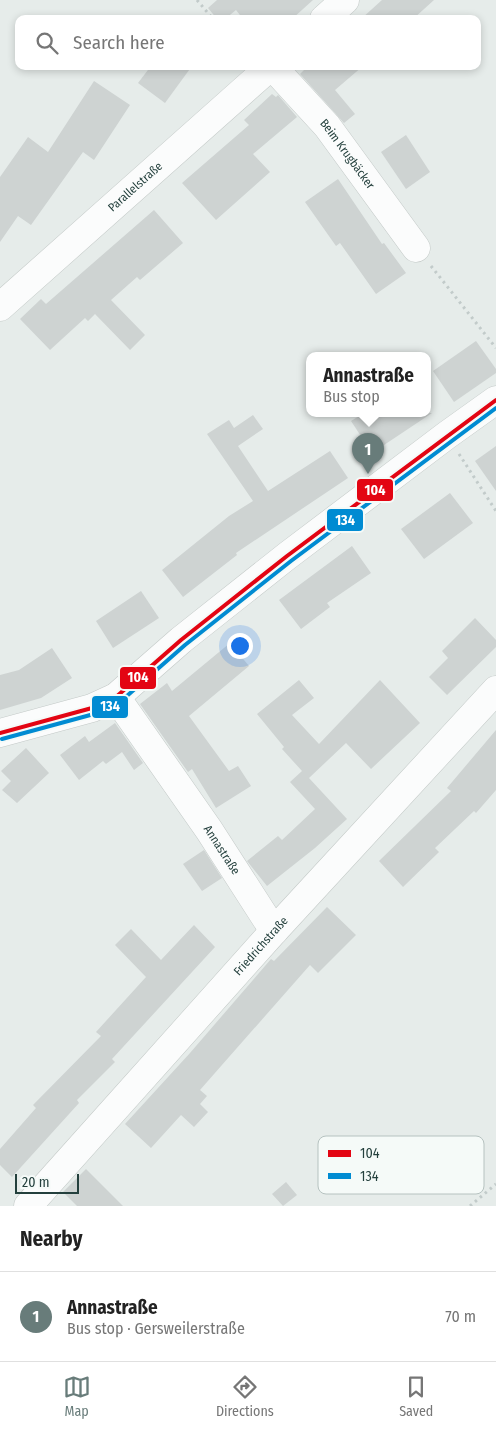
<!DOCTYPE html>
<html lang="en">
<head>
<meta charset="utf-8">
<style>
  body { margin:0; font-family:"Fira Sans Condensed",sans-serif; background:#f6f6f6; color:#222 }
  .scale { position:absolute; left:15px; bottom:12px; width:64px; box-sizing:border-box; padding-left:5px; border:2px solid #24403d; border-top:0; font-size:14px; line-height:18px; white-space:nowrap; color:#24403d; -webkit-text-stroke:4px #f5faf8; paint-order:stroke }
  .you { position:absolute; left:239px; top:645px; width:18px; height:18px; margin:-12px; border:4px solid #fff; border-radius:50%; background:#1a73e8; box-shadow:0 0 0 8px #1a73e833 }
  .badge { display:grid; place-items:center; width:32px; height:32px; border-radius:50%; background:#687c7a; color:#fff; font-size:16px; font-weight:700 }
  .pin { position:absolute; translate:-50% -41px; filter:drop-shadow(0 1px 2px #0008) }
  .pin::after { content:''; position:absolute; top:26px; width:18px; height:15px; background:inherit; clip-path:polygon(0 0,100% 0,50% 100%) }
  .popup { position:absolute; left:306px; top:352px; width:125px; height:65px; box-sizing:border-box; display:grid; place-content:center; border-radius:10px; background:#fff; filter:drop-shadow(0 1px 4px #0005); font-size:16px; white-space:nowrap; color:#767676 }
  .popup b { font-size:19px; color:#222 }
  .popup::after { content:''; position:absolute; left:50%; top:100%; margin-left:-10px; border:10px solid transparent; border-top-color:#fff }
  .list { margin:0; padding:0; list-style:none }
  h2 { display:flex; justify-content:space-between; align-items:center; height:65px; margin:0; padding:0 20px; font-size:21px }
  h2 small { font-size:16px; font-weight:400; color:#767676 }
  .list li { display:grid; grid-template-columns:32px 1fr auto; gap:15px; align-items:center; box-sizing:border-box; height:90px; padding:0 20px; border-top:1px solid #e0e0e0 }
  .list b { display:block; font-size:19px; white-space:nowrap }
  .list p { margin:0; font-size:16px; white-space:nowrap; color:#767676 }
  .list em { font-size:16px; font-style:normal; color:#767676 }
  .icon { flex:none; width:28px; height:28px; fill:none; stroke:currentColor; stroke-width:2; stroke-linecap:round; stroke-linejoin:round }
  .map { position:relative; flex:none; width:496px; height:1206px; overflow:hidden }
  .search { position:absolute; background:#fff; box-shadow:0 2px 8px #0003; left:15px; right:15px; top:15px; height:55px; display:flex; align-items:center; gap:12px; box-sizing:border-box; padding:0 18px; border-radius:10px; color:#767676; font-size:19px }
  .sheet { height:155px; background:#fff }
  nav { display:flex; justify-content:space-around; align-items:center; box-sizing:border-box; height:70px; border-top:1px solid #e0e0e0; background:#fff; font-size:14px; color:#767676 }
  nav a { display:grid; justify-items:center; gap:2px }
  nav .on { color:#687c7a }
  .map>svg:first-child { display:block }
  .building { fill:#ced3d2 }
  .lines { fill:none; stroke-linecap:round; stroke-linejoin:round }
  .minor-casing { stroke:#c3c9c7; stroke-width:29 }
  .path { stroke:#c2cbca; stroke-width:3; stroke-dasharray:2.5 4; stroke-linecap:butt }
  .minor { stroke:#fbfcfc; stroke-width:28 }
  .bus-1-casing { stroke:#f5faf8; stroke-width:8 }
  .bus-2-casing { stroke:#f5faf8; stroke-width:8 }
  .bus-1 { stroke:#e30513; stroke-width:4 }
  .bus-2 { stroke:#008bd2; stroke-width:4 }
  .labels { text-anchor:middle; stroke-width:4; stroke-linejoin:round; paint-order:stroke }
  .street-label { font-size:12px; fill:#24403d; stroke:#f5faf8 }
  .key { fill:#f5faf8; stroke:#b6c2c0; stroke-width:1 }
  .key-label { font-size:14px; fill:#24403d }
  .line-badge { stroke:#f5faf8; stroke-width:2 }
  .badge-label { font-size:14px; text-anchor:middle; font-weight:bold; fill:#fff }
</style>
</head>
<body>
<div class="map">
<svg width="496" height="1206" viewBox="0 0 496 1206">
  <rect width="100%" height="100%" fill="#e6ecea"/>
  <g class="building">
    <path d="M 217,0 L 313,0 L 292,19 L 243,19 L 236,10 L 225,19 L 217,19 L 208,8 Z"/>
    <path d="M 382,0 L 434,0 L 413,19 L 361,19 Z"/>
    <path d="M 151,66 L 192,66 L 165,103 L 138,83 Z"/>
    <path d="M 308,66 L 363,66 L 335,90 L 355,114 L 344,123 L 300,74 Z"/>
    <path d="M 94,81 L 130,105 L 94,160 L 83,152 L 31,225 L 18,216 L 0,242 L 0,177 L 28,137 L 48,152 Z"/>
    <path d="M 272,94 L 276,97 L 278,95 L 297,117 L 253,154 L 270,172 L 216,220 L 182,183 L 249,125 L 244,120 Z"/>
    <path d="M 406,135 L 430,172 L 406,189 L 381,152 Z"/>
    <path d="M 338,179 L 382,244 L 384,243 L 406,273 L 376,294 L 340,243 L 336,246 L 305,202 Z"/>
    <path d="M 154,210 L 183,243 L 140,280 L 137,277 L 111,300 L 145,335 L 130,350 L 95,314 L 88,321 L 85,318 L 50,350 L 20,319 L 41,299 L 46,304 Z"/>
    <path d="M 476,341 L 496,369 L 496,373 L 454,402 L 433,371 Z"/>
    <path d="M 364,413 L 432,413 L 372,453 L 351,421 Z"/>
    <path d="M 253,415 L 263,429 L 238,446 L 268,491 L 330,451 L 348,478 L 236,553 L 237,555 L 183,597 L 162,570 L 229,516 L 253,501 L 207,434 L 229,420 L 234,428 Z"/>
    <path d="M 496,446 L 496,491 L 475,461 Z"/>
    <path d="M 450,493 L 473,523 L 424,559 L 401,529 Z"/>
    <path d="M 352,546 L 371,573 L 327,603 L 330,607 L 301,629 L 279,600 Z"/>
    <path d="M 141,591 L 159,618 L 113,648 L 96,621 Z"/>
    <path d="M 475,618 L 496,640 L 496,647 L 447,695 L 429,677 L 448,658 L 442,651 Z"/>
    <path d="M 230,643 L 249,666 L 189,716 L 229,771 L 238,766 L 251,786 L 216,808 L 192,769 L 188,772 L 140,704 L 167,683 L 172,691 Z"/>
    <path d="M 52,648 L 72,678 L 41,698 L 0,710 L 0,675 L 19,670 Z"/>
    <path d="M 299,680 L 314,698 L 292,715 L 319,744 L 380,680 L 420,723 L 371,769 L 346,743 L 309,778 L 347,819 L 315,848 L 267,886 L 247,861 L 278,836 L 282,840 L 315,809 L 290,782 L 302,771 L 282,749 L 284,747 L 257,714 Z"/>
    <path d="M 115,723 L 143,763 L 134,770 L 122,752 L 106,764 L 103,761 L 79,780 L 60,755 L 85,736 L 89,742 Z"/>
    <path d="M 496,730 L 496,790 L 476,813 L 474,811 L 435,848 L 439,852 L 403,887 L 379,861 L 451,791 L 447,788 Z"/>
    <path d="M 26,748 L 49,773 L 17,803 L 2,790 L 11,781 L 1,771 Z"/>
    <path d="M 204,850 L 222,878 L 202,891 L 183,864 Z"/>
    <path d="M 327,907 L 356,935 L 318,973 L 310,965 L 200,1090 L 207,1096 L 200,1104 L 208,1112 L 194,1127 L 181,1115 L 151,1148 L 125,1124 L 190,1053 L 271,959 L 274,961 Z"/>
    <path d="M 194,925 L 215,947 L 112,1059 L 115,1062 L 77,1100 L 79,1103 L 12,1177 L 0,1165 L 0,1149 L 36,1108 L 33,1105 L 101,1036 L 96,1032 L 146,977 L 115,945 L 131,929 L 161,960 Z"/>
    <path d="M 86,1169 L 123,1206 L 77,1206 L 63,1192 Z"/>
    <path d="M 286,1182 L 297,1195 L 283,1206 L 272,1194 Z"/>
  </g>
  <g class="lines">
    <defs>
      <g id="minor">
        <path d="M 324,19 L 345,0"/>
        <path id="s1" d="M 272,66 L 327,126 L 416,248"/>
        <path id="s2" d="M 0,307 L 271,66"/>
        <path id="s3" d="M 116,697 L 209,830 L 274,931"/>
        <path d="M 0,733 L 92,708 L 116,697 L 181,640 L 287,556 L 447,435 L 496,400"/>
        <path id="s4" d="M 28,1206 L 274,931 L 496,690"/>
      </g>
    </defs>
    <use href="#minor" class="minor-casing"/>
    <g class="path">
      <path d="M 197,0 L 213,19"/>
      <path d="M 431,266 L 496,348"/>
      <path d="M 459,454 L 496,511"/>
      <path d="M 470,1206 L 496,1184"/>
    </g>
    <use href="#minor" class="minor"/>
    <defs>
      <path id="bus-1" d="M 0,733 L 92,708 L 116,697 L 181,640 L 287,556 L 496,400"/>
      <path id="bus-2" d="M 2,739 L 94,714 L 120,702 L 185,645 L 291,561 L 496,408"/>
    </defs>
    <use href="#bus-1" class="bus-1-casing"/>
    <use href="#bus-2" class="bus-2-casing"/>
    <use href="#bus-1" class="bus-1"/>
    <use href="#bus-2" class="bus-2"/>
  </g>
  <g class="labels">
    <g class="street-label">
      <text dy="4" stroke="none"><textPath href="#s1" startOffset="116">Beim Krugbäcker</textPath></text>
      <text dy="4" stroke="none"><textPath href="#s2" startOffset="181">Parallelstraße</textPath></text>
      <text dy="4" stroke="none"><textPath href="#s3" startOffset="186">Annastraße</textPath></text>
      <text dy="4" stroke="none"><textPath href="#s4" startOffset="349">Friedrichstraße</textPath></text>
    </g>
  </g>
  <rect x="318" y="1136" width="166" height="58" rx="8" class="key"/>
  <rect x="328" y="1150" width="23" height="7" fill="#e30513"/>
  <rect x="328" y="1173" width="23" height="6" fill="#008bd2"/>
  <g class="key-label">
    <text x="360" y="1158">104</text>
    <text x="360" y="1181">134</text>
  </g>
  <g class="line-badge">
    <rect x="356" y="478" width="38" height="24" rx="5" fill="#e30513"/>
    <rect x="326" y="508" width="38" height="24" rx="5" fill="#008bd2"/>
    <rect x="119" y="666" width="38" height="24" rx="5" fill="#e30513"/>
    <rect x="91" y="695" width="38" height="24" rx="5" fill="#008bd2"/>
  </g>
  <g class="badge-label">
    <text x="375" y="495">104</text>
    <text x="345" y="525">134</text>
    <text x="138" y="682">104</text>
    <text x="110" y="711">134</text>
  </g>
</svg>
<div class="scale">20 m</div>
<div class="you"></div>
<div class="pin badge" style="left:368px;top:474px">1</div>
<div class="popup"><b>Annastraße</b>Bus stop</div>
<div class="search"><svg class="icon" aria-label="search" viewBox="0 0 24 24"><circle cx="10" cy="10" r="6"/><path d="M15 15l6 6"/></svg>Search here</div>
</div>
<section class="sheet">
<h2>Nearby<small></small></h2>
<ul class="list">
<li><span class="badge">1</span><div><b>Annastraße</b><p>Bus stop · Gersweilerstraße</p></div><em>70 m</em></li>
</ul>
</section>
<nav>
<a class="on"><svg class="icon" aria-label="map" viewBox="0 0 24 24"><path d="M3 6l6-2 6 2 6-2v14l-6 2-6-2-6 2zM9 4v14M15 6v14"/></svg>Map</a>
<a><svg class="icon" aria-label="directions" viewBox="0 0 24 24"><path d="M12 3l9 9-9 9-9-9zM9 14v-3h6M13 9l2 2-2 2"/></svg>Directions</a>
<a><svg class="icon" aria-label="saved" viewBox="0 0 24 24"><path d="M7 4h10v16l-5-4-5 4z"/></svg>Saved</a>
</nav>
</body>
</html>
